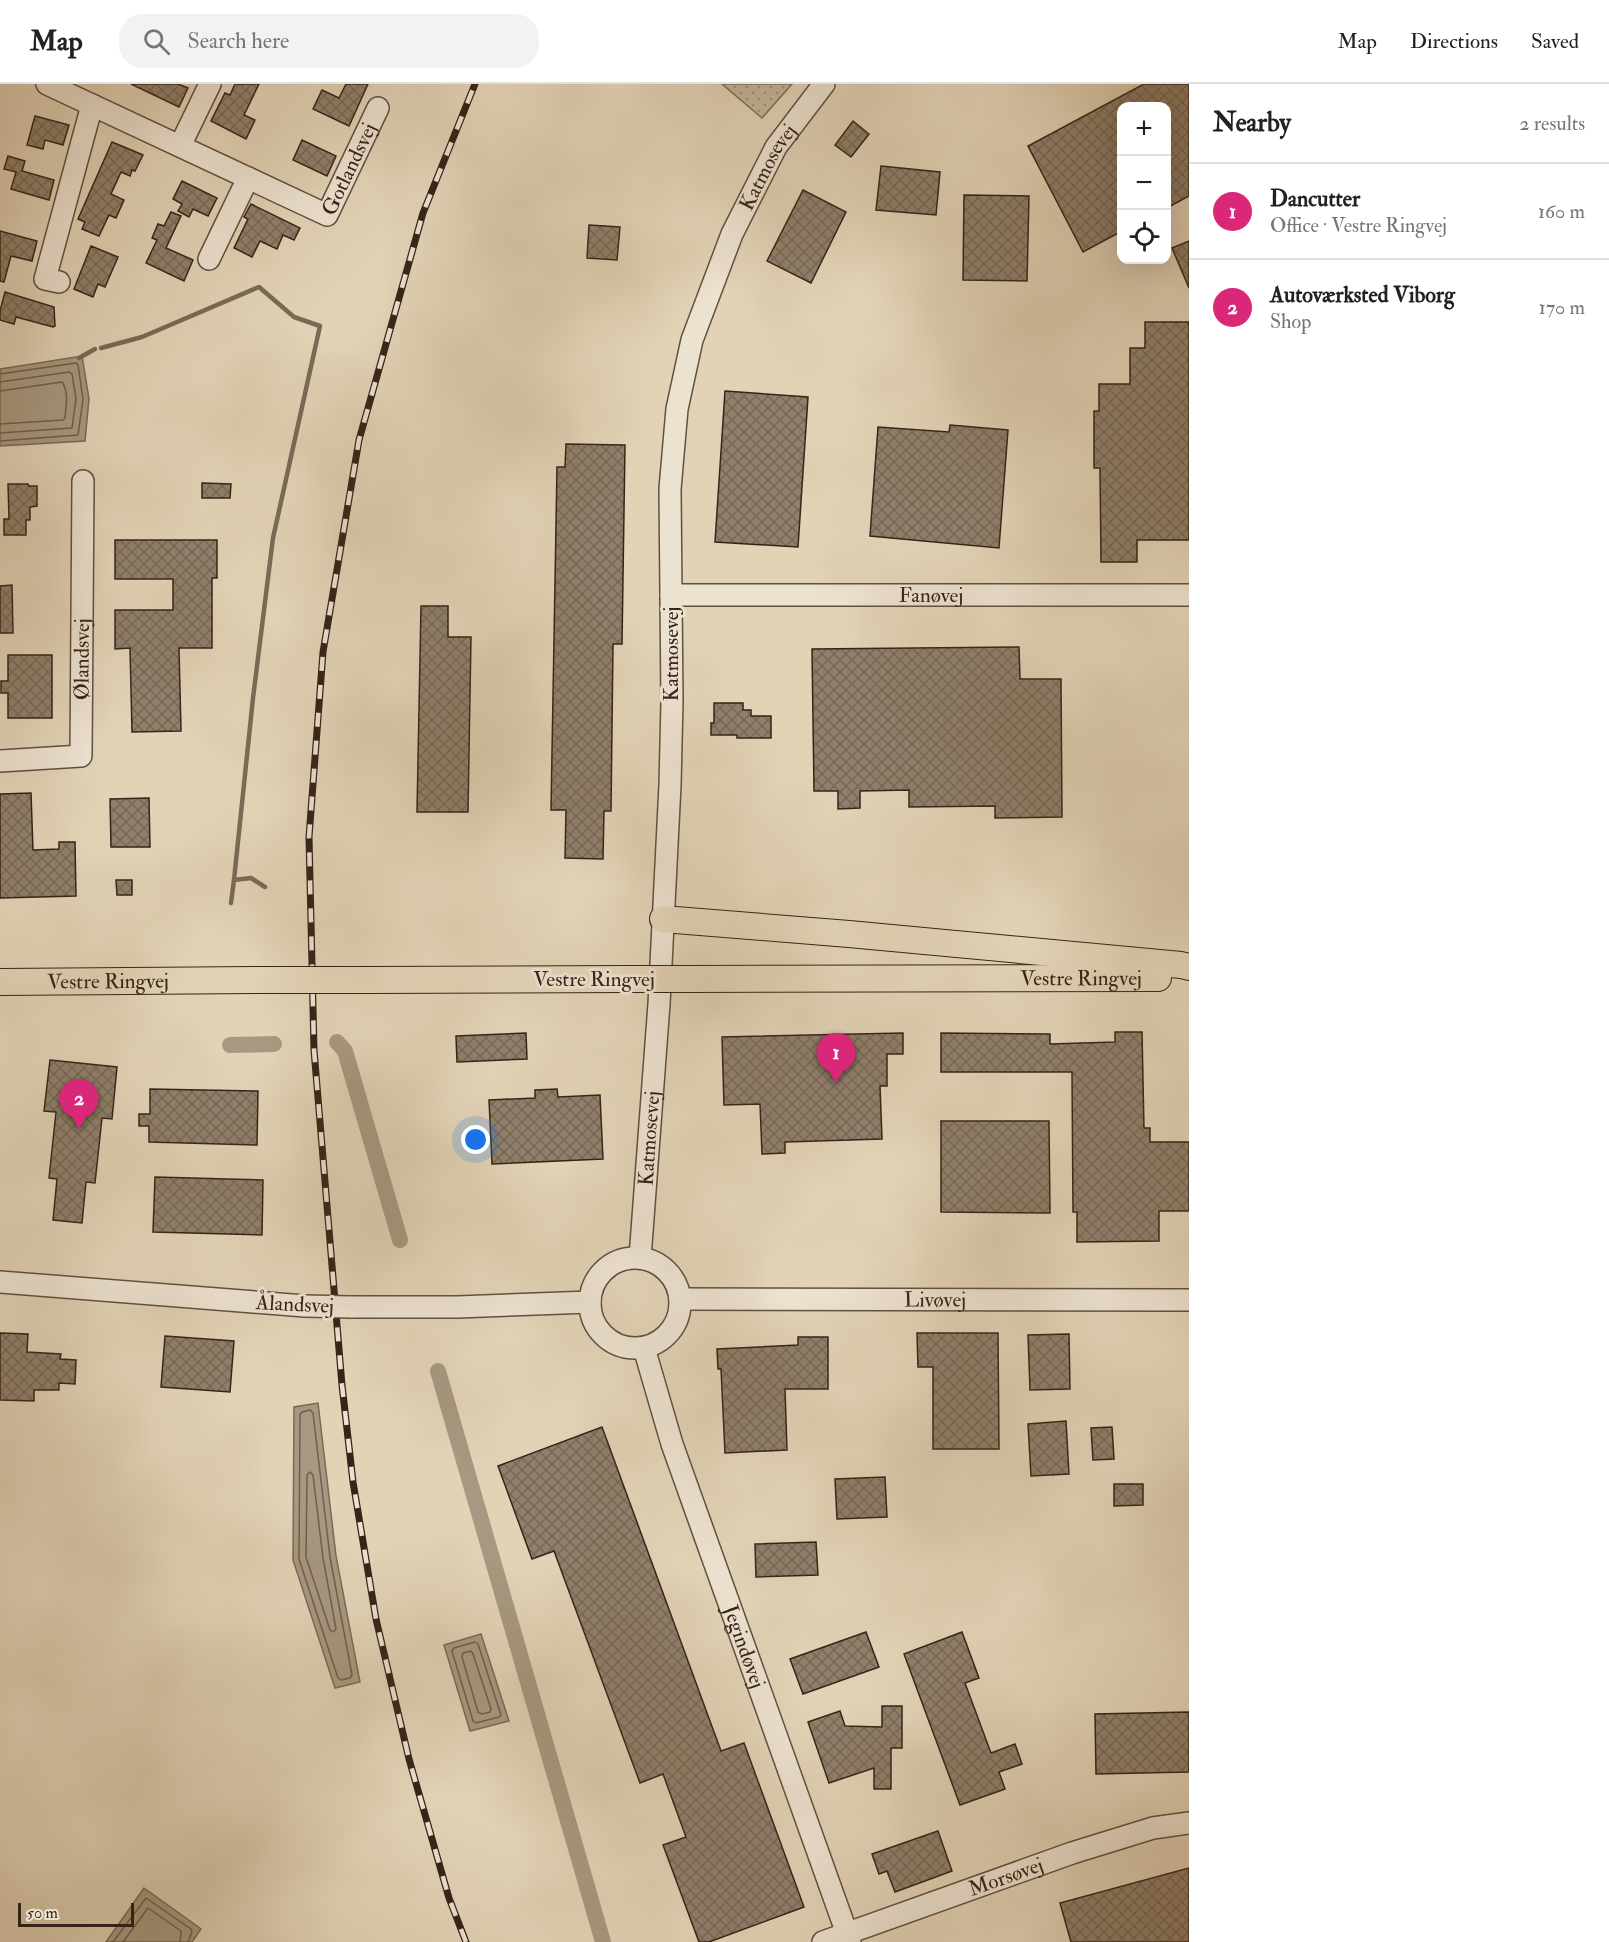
<!DOCTYPE html>
<html lang="en">
<head>
<meta charset="utf-8">
<style>
  body { margin:0; font-family:"IM FELL Double Pica",serif; background:#f2f2f2; color:#222 }
  .controls { position:absolute; right:18px; top:18px; display:grid; overflow:hidden; border-radius:12px; box-shadow:0 6px 24px #0002 }
  .controls button { width:54px; height:54px; display:grid; place-items:center; padding:0; border:0; border-bottom:2px solid #e0e0e0; background:#fff; color:#222; font:30px sans-serif }
  .scale { position:absolute; left:18px; bottom:15px; width:116px; box-sizing:border-box; padding-left:6px; border:3px solid #352418; border-top:0; font-size:16px; line-height:21px; white-space:nowrap; color:#352418; -webkit-text-stroke:4px #ece2d0; paint-order:stroke }
  .you { position:absolute; left:476px; top:1056px; width:21px; height:21px; margin:-15px; border:4px solid #fff; border-radius:50%; background:#1a73e8; box-shadow:0 0 0 9px #1a73e833 }
  .badge { display:grid; place-items:center; width:39px; height:39px; border-radius:50%; background:#db2777; color:#fff; font-size:20px; font-weight:700 }
  .pin { position:absolute; translate:-50% -50px; filter:drop-shadow(0 2px 3px #0008) }
  .pin::after { content:''; position:absolute; top:32px; width:21px; height:18px; background:inherit; clip-path:polygon(0 0,100% 0,50% 100%) }
  .list { margin:0; padding:0; list-style:none }
  h2 { display:flex; justify-content:space-between; align-items:center; height:78px; margin:0; padding:0 24px; font-size:26px }
  h2 small { font-size:20px; font-weight:400; color:#767676 }
  .list li { display:grid; grid-template-columns:39px 1fr auto; gap:18px; align-items:center; box-sizing:border-box; height:96px; padding:0 24px; border-top:2px solid #e0e0e0 }
  .list b { display:block; font-size:22px; white-space:nowrap }
  .list p { margin:0; font-size:20px; white-space:nowrap; color:#767676 }
  .list em { font-size:20px; font-style:normal; color:#767676 }
  .icon { flex:none; width:33px; height:33px; fill:none; stroke:currentColor; stroke-width:2; stroke-linecap:round; stroke-linejoin:round }
  .map { position:relative; flex:none; width:1189px; height:1858px; overflow:hidden }
  header { display:flex; align-items:center; gap:36px; box-sizing:border-box; height:84px; padding:0 30px; background:#fff; border-bottom:2px solid #e0e0e0 }
  header strong { font-size:28px }
  nav { display:flex; gap:33px; margin-inline-start:auto; font-size:21px }
  .search { width:420px; height:54px; background:#f2f2f2; display:flex; align-items:center; gap:15px; box-sizing:border-box; padding:0 21px; border-radius:24px; color:#767676; font-size:22px }
  main { display:flex }
  aside { flex:1; background:#fff }
  .map>svg:first-child { display:block }
  .garden { fill:url(#garden-dots); stroke:#7d6c5a; stroke-width:1.5 }
  .water { fill:#a79881; stroke:#796a57; stroke-width:1.5 }
  .lines { fill:none; stroke-linecap:round; stroke-linejoin:round }
  .shore { stroke:#6e5e4c; stroke-width:1.5 }
  .stream { stroke:#796a57; stroke-width:4.5 }
  .canal { stroke:#a79881; stroke-width:16 }
  .building { fill:url(#building-cross-hatch); stroke:#352418; stroke-width:1.5 }
  .minor-casing { stroke:#605040; stroke-width:24 }
  .major-casing { stroke:#352418; stroke-width:28 }
  .minor { stroke:#ece2d0; stroke-width:21 }
  .major { stroke:#e2d3b7; stroke-width:26 }
  .rail-casing { stroke:#352418; stroke-width:7 }
  .rail { stroke:#ece2d0; stroke-width:4.5; stroke-dasharray:14; stroke-linecap:butt }
  .minor-bridge-casing { stroke:#605040; stroke-width:24; stroke-linecap:butt }
  .major-bridge-casing { stroke:#352418; stroke-width:28; stroke-linecap:butt }
  .minor-bridge { stroke:#ece2d0; stroke-width:21 }
  .major-bridge { stroke:#e2d3b7; stroke-width:26 }
  .labels { text-anchor:middle; stroke-width:6; stroke-linejoin:round; paint-order:stroke }
  .street-label { font-size:21px; fill:#352418; stroke:#ece2d0 }
</style>
</head>
<body>
<header>
<strong>Map</strong>
<div class="search"><svg class="icon" aria-label="search" viewBox="0 0 24 24"><circle cx="10" cy="10" r="6"/><path d="M15 15l6 6"/></svg>Search here</div>
<nav><a>Map</a><a>Directions</a><a>Saved</a></nav>
</header>
<main>
<div class="map">
<svg width="1189" height="1858" viewBox="0 0 1189 1858">
  <defs>
    <pattern id="garden-dots" width="8" height="8" patternUnits="userSpaceOnUse" patternTransform="scale(1.5)"><rect width="8" height="8" fill="#c5b59c"/><path d="M2 2h.1M6 6h.1" fill="none" stroke="#a1937e" stroke-width="1.8" stroke-linecap="round"/></pattern>
    <pattern id="building-cross-hatch" width="8" height="8" patternUnits="userSpaceOnUse" patternTransform="scale(1.5)"><rect width="8" height="8" fill="#8f7f6b"/><path d="M0 0l8 8M0 8l8-8" fill="none" stroke="#766857"/></pattern>
  </defs>
  <rect width="100%" height="100%" fill="#e2d3b7"/>
  <filter id="stains"><feTurbulence type="fractalNoise" baseFrequency=".00333" numOctaves="4"/><feColorMatrix values="0 0 0 0 .2 0 0 0 0 .09 0 0 0 0 .02 0 0 0 .5 -.17"/></filter>
  <radialGradient id="worn" r=".72"><stop offset=".6" stop-color="#630" stop-opacity="0"/><stop offset="1" stop-color="#630" stop-opacity=".3"/></radialGradient>
  <path class="garden" d="M 722,0 L 792,0 L 762,34 Z"/>
  <g class="water">
    <path d="M 82,272 L 89,315 L 85,357 L 0,362 L 0,285 Z"/>
    <path d="M 318,1319 L 336,1472 L 360,1598 L 335,1604 L 293,1476 L 294,1323 Z"/>
    <path d="M 481,1550 L 509,1637 L 470,1647 L 444,1561 Z"/>
    <path d="M 144,1804 L 201,1845 L 192,1858 L 106,1858 Z"/>
  </g>
  <g class="lines">
    <g class="shore">
      <path d="M 0,290 L 76,279 L 78,281 L 83,315 L 78,351 L 0,357"/>
      <path d="M 0,298 L 69,288 L 72,290 L 76,315 L 72,344 L 0,349"/>
      <path d="M 0,307 L 62,298 C 69,308 66,322 65,334 L 63,336 L 0,340"/>
      <path d="M 310,1326 L 313,1329 L 330,1473 L 352,1591 L 350,1594 L 341,1596 L 338,1594 L 299,1475 L 300,1330 L 302,1328 Z"/>
      <path d="M 310,1388 L 313,1391 L 323,1474 L 336,1545 L 333,1548 L 330,1546 L 306,1473 L 307,1391 Z"/>
      <path d="M 475,1558 L 478,1560 L 501,1631 L 499,1633 L 476,1639 L 473,1637 L 452,1567 L 454,1564 Z"/>
      <path d="M 471,1567 L 473,1570 L 491,1625 L 490,1628 L 482,1630 L 478,1628 L 462,1573 L 463,1569 Z"/>
      <path d="M 113,1858 L 146,1814 L 191,1845 L 192,1848 L 188,1858"/>
      <path d="M 123,1858 L 148,1824 L 181,1847 L 180,1858"/>
    </g>
    <g class="stream">
      <path d="M 101,264 L 142,253 L 259,203 L 294,233 L 320,242 L 273,454 L 253,614 L 234,796"/>
      <path d="M 79,274 L 95,265"/>
      <path d="M 231,819 L 234,796 L 251,794 L 265,803"/>
    </g>
    <g class="canal">
      <path d="M 337,958 L 345,967 L 400,1156"/>
      <path d="M 230,961 L 274,960"/>
      <path d="M 438,1287 L 603,1858"/>
    </g>
  </g>
  <g class="building">
    <path d="M 131,0 L 178,0 L 188,4 L 179,23 Z"/>
    <path d="M 235,0 L 259,0 L 244,31 L 255,36 L 246,55 L 211,37 L 225,9 L 230,11 Z"/>
    <path d="M 346,0 L 368,0 L 349,42 L 313,25 L 322,6 L 339,14 Z"/>
    <path d="M 1144,0 L 1189,0 L 1189,112 L 1167,124 L 1167,22 L 1122,22 L 1122,147 L 1083,168 L 1028,62 Z"/>
    <path d="M 35,32 L 69,41 L 63,61 L 45,56 L 43,65 L 27,61 Z"/>
    <path d="M 853,37 L 869,50 L 851,73 L 835,61 Z"/>
    <path d="M 302,56 L 336,72 L 327,92 L 293,76 Z"/>
    <path d="M 112,58 L 143,71 L 135,87 L 132,86 L 130,92 L 121,88 L 111,110 L 124,116 L 116,134 L 109,131 L 99,152 L 82,145 L 85,138 L 78,135 Z"/>
    <path d="M 8,72 L 25,77 L 22,87 L 54,96 L 49,116 L 11,105 L 16,88 L 4,85 Z"/>
    <path d="M 881,82 L 940,88 L 936,131 L 876,126 Z"/>
    <path d="M 182,97 L 217,114 L 208,132 L 193,125 L 189,133 L 178,127 L 182,120 L 173,115 Z"/>
    <path d="M 803,106 L 846,128 L 811,199 L 767,177 Z"/>
    <path d="M 964,111 L 1029,112 L 1027,197 L 963,196 Z"/>
    <path d="M 251,120 L 300,144 L 294,156 L 283,151 L 277,165 L 260,157 L 252,173 L 234,164 L 248,135 L 244,133 Z"/>
    <path d="M 171,128 L 181,132 L 166,164 L 193,176 L 184,197 L 146,179 L 157,156 L 152,154 L 158,140 L 164,142 Z"/>
    <path d="M 589,141 L 620,143 L 617,176 L 587,174 Z"/>
    <path d="M 0,147 L 37,157 L 32,177 L 11,172 L 4,198 L 0,197 Z"/>
    <path d="M 1189,157 L 1189,204 L 1172,164 Z"/>
    <path d="M 91,162 L 118,173 L 105,203 L 98,200 L 93,213 L 74,205 Z"/>
    <path d="M 5,208 L 54,223 L 55,242 L 53,243 L 16,233 L 14,240 L 0,236 L 0,227 Z"/>
    <path d="M 1145,238 L 1189,238 L 1189,456 L 1137,456 L 1137,478 L 1101,478 L 1100,384 L 1094,384 L 1094,327 L 1099,327 L 1099,300 L 1130,300 L 1130,264 L 1145,264 Z"/>
    <path d="M 725,307 L 808,313 L 798,463 L 715,458 Z"/>
    <path d="M 950,341 L 1008,346 L 999,464 L 870,452 L 878,343 L 949,348 Z"/>
    <path d="M 566,360 L 625,361 L 622,560 L 613,560 L 611,727 L 604,727 L 603,775 L 565,774 L 566,726 L 551,726 L 557,383 L 565,383 Z"/>
    <path d="M 202,399 L 231,400 L 230,414 L 202,414 Z"/>
    <path d="M 8,400 L 28,400 L 29,402 L 37,402 L 37,422 L 30,423 L 30,436 L 26,436 L 26,451 L 4,451 L 4,435 L 9,435 Z"/>
    <path d="M 115,456 L 217,456 L 217,494 L 212,494 L 212,564 L 179,564 L 181,647 L 132,648 L 130,564 L 115,565 L 115,526 L 173,526 L 173,495 L 115,495 Z"/>
    <path d="M 12,501 L 13,549 L 0,549 L 0,502 Z"/>
    <path d="M 421,522 L 448,522 L 448,553 L 471,553 L 468,728 L 417,728 Z"/>
    <path d="M 1019,563 L 1020,595 L 1061,595 L 1062,733 L 995,734 L 995,722 L 909,723 L 909,706 L 860,707 L 860,724 L 838,725 L 838,707 L 814,707 L 812,565 Z"/>
    <path d="M 8,571 L 52,571 L 52,634 L 8,634 L 8,609 L 1,609 L 1,597 L 8,597 Z"/>
    <path d="M 714,619 L 743,619 L 743,626 L 751,626 L 751,632 L 771,632 L 771,654 L 737,654 L 737,651 L 711,651 L 711,639 L 714,639 Z"/>
    <path d="M 31,709 L 33,766 L 59,765 L 59,758 L 75,758 L 76,812 L 0,814 L 0,710 Z"/>
    <path d="M 149,714 L 150,763 L 111,763 L 110,715 Z"/>
    <path d="M 116,796 L 132,796 L 132,811 L 117,811 Z"/>
    <path d="M 1115,948 L 1142,948 L 1144,1044 L 1150,1044 L 1150,1058 L 1189,1058 L 1189,1127 L 1159,1127 L 1159,1157 L 1077,1158 L 1077,1128 L 1073,1128 L 1072,988 L 941,988 L 941,949 L 1050,950 L 1050,960 L 1115,958 Z"/>
    <path d="M 526,949 L 527,975 L 457,978 L 456,952 Z"/>
    <path d="M 903,949 L 903,970 L 887,970 L 887,1002 L 880,1002 L 882,1055 L 785,1058 L 785,1069 L 762,1070 L 760,1020 L 724,1021 L 722,953 Z"/>
    <path d="M 50,976 L 117,983 L 112,1035 L 102,1034 L 95,1099 L 86,1098 L 82,1139 L 53,1136 L 57,1095 L 49,1094 L 56,1028 L 44,1027 Z"/>
    <path d="M 150,1005 L 258,1007 L 257,1061 L 149,1058 L 149,1042 L 139,1042 L 139,1030 L 150,1030 Z"/>
    <path d="M 557,1005 L 558,1013 L 600,1011 L 603,1075 L 492,1080 L 489,1016 L 535,1014 L 535,1006 Z"/>
    <path d="M 941,1037 L 1049,1037 L 1050,1129 L 941,1128 Z"/>
    <path d="M 155,1093 L 263,1096 L 262,1151 L 153,1148 Z"/>
    <path d="M 0,1249 L 28,1250 L 27,1268 L 61,1270 L 60,1275 L 76,1276 L 75,1300 L 59,1299 L 59,1306 L 34,1306 L 34,1317 L 0,1316 Z"/>
    <path d="M 917,1249 L 998,1249 L 999,1365 L 933,1365 L 933,1283 L 918,1283 Z"/>
    <path d="M 1069,1250 L 1070,1305 L 1030,1306 L 1028,1251 Z"/>
    <path d="M 165,1252 L 234,1257 L 230,1308 L 161,1303 Z"/>
    <path d="M 798,1253 L 828,1253 L 828,1305 L 785,1305 L 787,1366 L 725,1369 L 721,1285 L 718,1285 L 717,1265 L 798,1261 Z"/>
    <path d="M 1066,1337 L 1069,1390 L 1031,1392 L 1028,1340 Z"/>
    <path d="M 602,1343 L 721,1667 L 744,1659 L 804,1823 L 709,1858 L 699,1858 L 663,1761 L 686,1753 L 663,1690 L 640,1699 L 554,1467 L 532,1475 L 498,1382 Z"/>
    <path d="M 1112,1343 L 1114,1375 L 1093,1376 L 1091,1344 Z"/>
    <path d="M 885,1393 L 887,1433 L 837,1435 L 835,1395 Z"/>
    <path d="M 1114,1400 L 1143,1400 L 1143,1421 L 1114,1422 Z"/>
    <path d="M 816,1458 L 818,1491 L 756,1493 L 755,1460 Z"/>
    <path d="M 866,1548 L 879,1583 L 803,1610 L 790,1575 Z"/>
    <path d="M 962,1548 L 979,1594 L 965,1599 L 991,1669 L 1015,1660 L 1022,1680 L 999,1688 L 1005,1705 L 960,1721 L 904,1570 Z"/>
    <path d="M 882,1622 L 902,1622 L 902,1664 L 891,1664 L 891,1705 L 874,1705 L 874,1684 L 829,1699 L 808,1638 L 840,1627 L 845,1642 L 882,1643 Z"/>
    <path d="M 1189,1628 L 1189,1688 L 1096,1690 L 1095,1630 Z"/>
    <path d="M 938,1747 L 952,1787 L 895,1808 L 887,1787 L 879,1790 L 872,1770 Z"/>
    <path d="M 1189,1784 L 1189,1858 L 1071,1858 L 1060,1819 Z"/>
  </g>
  <g class="lines">
    <defs>
      <g id="minor">
        <path id="s1" d="M 47,0 L 327,131 L 378,24"/>
        <path d="M 180,62 L 210,0"/>
        <path d="M 209,175 L 248,94"/>
        <path d="M 59,198 L 45,195 L 92,21"/>
        <path id="s2" d="M 671,511 L 1189,511"/>
        <path id="s3" d="M 0,677 L 81,672 L 83,397"/>
        <path id="s4" d="M 640,1174 L 659,920 L 670,701 L 672,618 L 670,405 L 677,325 L 692,256 L 732,150 L 776,63 L 824,0"/>
        <circle cx="635" cy="1219" r="45"/>
        <path d="M 0,1198 L 305,1222"/>
        <path id="s5" d="M 680,1215 L 1189,1216"/>
        <path d="M 351,1223 L 458,1223 L 590,1218"/>
        <path id="s6" d="M 644,1264 L 672,1360 L 850,1858"/>
        <path id="s7" d="M 823,1858 L 1072,1769 L 1153,1744 L 1189,1739"/>
      </g>
      <g id="major">
        <path d="M 663,835 L 849,850 L 1181,881 L 1189,883"/>
        <path id="s8" d="M 691,895 L 1158,894"/>
        <path d="M 369,896 L 628,895"/>
        <path id="s9" d="M 0,898 L 263,896"/>
      </g>
    </defs>
    <use href="#minor" class="minor-casing"/>
    <use href="#major" class="major-casing"/>
    <use href="#minor" class="minor"/>
    <use href="#major" class="major"/>
    <defs>
      <path id="rail" d="M 466,1858 L 449,1814 L 409,1675 L 376,1535 L 353,1398 L 342,1301 L 314,966 L 309,753 L 323,568 L 359,356 L 423,129 L 475,0"/>
    </defs>
    <use href="#rail" class="rail-casing"/>
    <use href="#rail" class="rail"/>
    <defs>
      <path id="minor-bridge" d="M 305,1222 L 351,1223"/>
      <g id="major-bridge">
        <path d="M 628,895 L 691,895"/>
        <path d="M 263,896 L 369,896"/>
      </g>
    </defs>
    <use href="#minor-bridge" class="minor-bridge-casing"/>
    <use href="#major-bridge" class="major-bridge-casing"/>
    <use href="#minor-bridge" class="minor-bridge"/>
    <use href="#major-bridge" class="major-bridge"/>
  </g>
  <g class="labels">
    <g class="street-label">
      <text dy="7" stroke="none"><textPath href="#s1" startOffset="360">Gotlandsvej</textPath></text>
      <text dy="7" stroke="none"><textPath href="#s4" startOffset="1110">Katmosevej</textPath></text>
      <text dy="7" stroke="none"><textPath href="#s2" startOffset="260">Fanøvej</textPath></text>
      <text transform="translate(671 570) rotate(-90)" y="7">Katmosevej</text>
      <text dy="7" stroke="none"><textPath href="#s3" startOffset="178">Ølandsvej</textPath></text>
      <text dy="7" stroke="none"><textPath href="#s8" startOffset="390">Vestre Ringvej</textPath></text>
      <text x="594" y="902">Vestre Ringvej</text>
      <text dy="7" stroke="none"><textPath href="#s9" startOffset="108">Vestre Ringvej</textPath></text>
      <text dy="7" stroke="none"><textPath href="#s4" startOffset="120">Katmosevej</textPath></text>
      <text dy="7" stroke="none"><textPath href="#s5" startOffset="255">Livøvej</textPath></text>
      <text transform="translate(295 1220) rotate(3)" y="7">Ålandsvej</text>
      <text dy="7" stroke="none"><textPath href="#s6" startOffset="315">Jegindøvej</textPath></text>
      <text dy="7" stroke="none"><textPath href="#s7" startOffset="194">Morsøvej</textPath></text>
    </g>
  </g>
  <rect width="100%" height="100%" filter="url(#stains)"/>
  <rect width="100%" height="100%" fill="url(#worn)"/>
</svg>
<div class="controls">
<button>+</button>
<button>−</button>
<button><svg class="icon" aria-label="locate" viewBox="0 0 24 24"><circle cx="12" cy="12" r="6"/><path d="M12 2v4M12 18v4M2 12h4M18 12h4"/></svg></button>
</div>
<div class="scale">50 m</div>
<div class="you"></div>
<div class="pin badge" style="left:836px;top:999px">1</div>
<div class="pin badge" style="left:79px;top:1045px">2</div>
</div>
<aside>
<h2>Nearby<small>2 results</small></h2>
<ul class="list">
<li><span class="badge">1</span><div><b>Dancutter</b><p>Office · Vestre Ringvej</p></div><em>160 m</em></li>
<li><span class="badge">2</span><div><b>Autoværksted Viborg</b><p>Shop</p></div><em>170 m</em></li>
</ul>
</aside>
</main>
</body>
</html>
